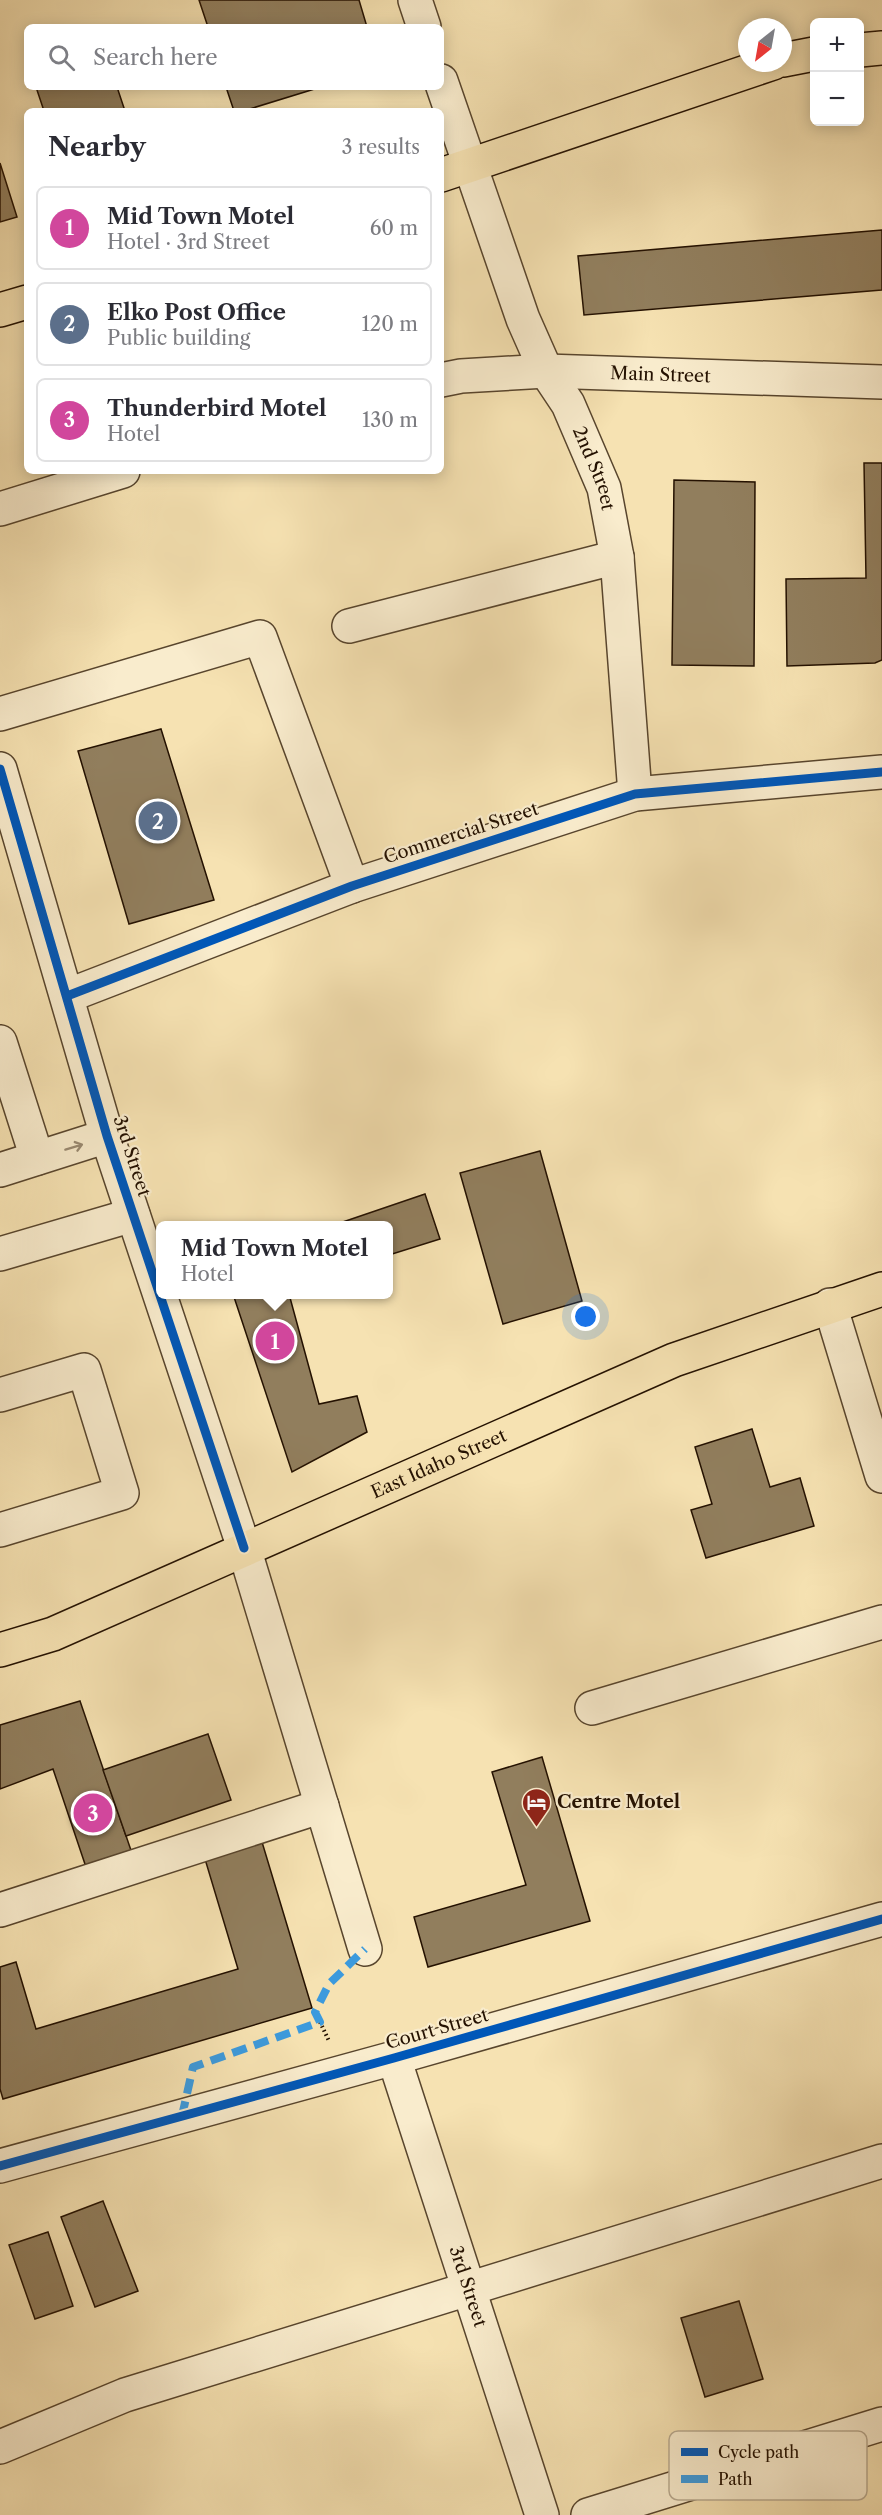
<!DOCTYPE html>
<html lang="en">
<head>
<meta charset="utf-8">
<style>
  body { margin:0; font-family:"Libre Caslon Text",serif; background:#f2f2f3; color:#2b2b33 }
  .controls { position:absolute; right:18px; top:18px; display:grid; overflow:hidden; border-radius:9px; box-shadow:0 3px 15px #0003 }
  .controls button { width:54px; height:54px; display:grid; place-items:center; padding:0; border:0; border-bottom:2px solid #e1e1e2; background:#fff; color:#2b2b33; font:30px sans-serif }
  .compass { position:absolute; left:738px; top:18px; width:54px; height:54px; border-radius:50%; background:#fff; box-shadow:0 3px 15px #0003; rotate:211deg }
  .you { position:absolute; left:586px; top:1317px; width:21px; height:21px; margin:-15px; border:4px solid #fff; border-radius:50%; background:#1a73e8; box-shadow:0 0 0 9px #1a73e833 }
  .badge { display:grid; place-items:center; width:39px; height:39px; border-radius:50%; background:#8f2418; color:#fff; font-size:20px; font-weight:700 }
  .pin { position:absolute; translate:-50% -50%; border:3px solid #fff; box-shadow:0 2px 6px #0006 }
  .popup { position:absolute; left:156px; top:1221px; width:237px; height:78px; box-sizing:border-box; display:grid; place-content:center; border-radius:9px; background:#fff; filter:drop-shadow(0 2px 4px #0005); font-size:20px; white-space:nowrap; color:#7c7c81 }
  .popup b { font-size:22px; color:#2b2b33 }
  .popup::after { content:''; position:absolute; left:50%; top:100%; margin-left:-12px; border:12px solid transparent; border-top-color:#fff }
  .list { margin:0; padding:0; list-style:none }
  h2 { display:flex; justify-content:space-between; align-items:center; height:78px; margin:0; padding:0 24px; font-size:26px }
  h2 small { font-size:20px; font-weight:400; color:#7c7c81 }
  .list li { display:grid; grid-template-columns:39px 1fr auto; gap:18px; align-items:center; box-sizing:border-box; height:84px; margin:0 12px 12px; padding:0 12px; border:2px solid #e1e1e2; border-radius:9px }
  .list b { display:block; font-size:22px; white-space:nowrap }
  .list p { margin:0; font-size:20px; white-space:nowrap; color:#7c7c81 }
  .list em { font-size:20px; font-style:normal; color:#7c7c81 }
  .icon { flex:none; width:33px; height:33px; fill:none; stroke:currentColor; stroke-width:2; stroke-linecap:round; stroke-linejoin:round }
  .map { position:relative; flex:none; width:882px; height:2515px; overflow:hidden }
  .search { position:absolute; background:#fff; box-shadow:0 3px 15px #0003; left:24px; top:24px; width:420px; height:66px; display:flex; align-items:center; gap:15px; box-sizing:border-box; padding:0 21px; border-radius:9px; color:#7c7c81; font-size:22px }
  .panel { position:absolute; background:#fff; box-shadow:0 3px 15px #0003; left:24px; top:108px; width:420px; height:366px; border-radius:9px }
  .map>svg:first-child { display:block }
  .building { fill:#917e5d; stroke:#241101; stroke-width:1.5 }
  .lines { fill:none; stroke-linecap:round; stroke-linejoin:round }
  .minor-casing { stroke:#58452d; stroke-width:36 }
  .major-casing { stroke:#241101; stroke-width:36 }
  .path { stroke:#241101; stroke-width:4; stroke-dasharray:1.5 3; stroke-linecap:butt }
  .minor { stroke:#f9eccd; stroke-width:33 }
  .major { stroke:#f6e2b2; stroke-width:33 }
  .quiet { stroke:#3c9add; stroke-width:8; stroke-dasharray:15 8; stroke-linecap:butt }
  .cycleway-casing { stroke:#f9eccd; stroke-width:13 }
  .cycleway { stroke:#0057b8; stroke-width:9 }
  .oneway { stroke:#998971 }
  .labels { text-anchor:middle; stroke-width:4.5; stroke-linejoin:round; paint-order:stroke }
  .street-label { font-size:18px; fill:#241101; stroke:#f9eccd }
  .poi-label { font-size:18px; font-weight:bold; fill:#241101; stroke:#f9eccd; text-anchor:start }
  .key { fill:#f9eccd; stroke:#b9aa90; stroke-width:1.5 }
  .key-label { font-size:16px; fill:#241101 }
</style>
</head>
<body>
<div class="map">
<svg width="882" height="2515" viewBox="0 0 882 2515">
  <rect width="100%" height="100%" fill="#f6e2b2"/>
  <filter id="stains"><feTurbulence type="fractalNoise" baseFrequency=".00333" numOctaves="4"/><feColorMatrix values="0 0 0 0 .2 0 0 0 0 .09 0 0 0 0 .02 0 0 0 .5 -.17"/></filter>
  <radialGradient id="worn" r=".72"><stop offset=".6" stop-color="#630" stop-opacity="0"/><stop offset="1" stop-color="#630" stop-opacity=".3"/></radialGradient>
  <g class="building">
    <path d="M 199,0 L 359,0 L 367,27 L 208,27 Z"/>
    <path d="M 36,87 L 117,87 L 125,111 L 44,111 Z"/>
    <path d="M 226,87 L 321,87 L 243,111 L 234,111 Z"/>
    <path d="M 0,163 L 17,217 L 0,222 Z"/>
    <path d="M 882,230 L 882,290 L 584,315 L 578,256 Z"/>
    <path d="M 864,463 L 882,463 L 882,660 L 875,663 L 787,666 L 786,579 L 866,578 Z"/>
    <path d="M 674,480 L 755,482 L 754,666 L 672,665 Z"/>
    <path d="M 161,729 L 214,900 L 129,924 L 78,751 Z"/>
    <path d="M 540,1151 L 582,1301 L 503,1324 L 460,1173 Z"/>
    <path d="M 425,1194 L 440,1239 L 389,1255 L 389,1226 L 331,1226 Z"/>
    <path d="M 233,1294 L 289,1294 L 319,1404 L 357,1396 L 367,1432 L 292,1472 Z"/>
    <path d="M 752,1429 L 770,1487 L 800,1478 L 814,1526 L 706,1558 L 691,1510 L 712,1504 L 695,1447 Z"/>
    <path d="M 80,1701 L 136,1865 L 90,1879 L 53,1769 L 0,1789 L 0,1725 Z"/>
    <path d="M 208,1734 L 231,1800 L 126,1836 L 103,1770 Z"/>
    <path d="M 542,1757 L 590,1921 L 428,1967 L 414,1917 L 526,1885 L 492,1772 Z"/>
    <path d="M 262,1842 L 312,2008 L 3,2099 L 0,2089 L 0,1967 L 16,1962 L 36,2029 L 238,1969 L 205,1859 Z"/>
    <path d="M 103,2201 L 138,2291 L 95,2307 L 61,2217 Z"/>
    <path d="M 48,2232 L 73,2306 L 35,2319 L 9,2245 Z"/>
    <path d="M 739,2301 L 763,2379 L 705,2397 L 681,2318 Z"/>
  </g>
  <g class="lines">
    <defs>
      <g id="minor">
        <path d="M 415,0 L 424,27"/>
        <path id="s1" d="M 441,81 L 523,319 L 546,371 L 568,404 L 604,488 L 617,557 L 635,794"/>
        <path id="s2" d="M 441,380 L 461,376 L 546,371 L 882,382"/>
        <path d="M 0,509 L 123,471"/>
        <path d="M 349,626 L 617,557"/>
        <path d="M 0,714 L 260,637 L 352,886"/>
        <path d="M 0,769 L 107,1136 L 244,1548 L 365,1949"/>
        <path d="M 67,996 L 352,886 L 635,794 L 882,772"/>
        <path d="M 0,1042 L 37,1158"/>
        <path d="M 0,1170 L 107,1136"/>
        <path d="M 0,1254 L 133,1215"/>
        <path d="M 830,1305 L 882,1476"/>
        <path d="M 0,1395 L 84,1370 L 122,1493 L 0,1530"/>
        <path d="M 592,1708 L 882,1622"/>
        <path d="M 0,1910 L 322,1806"/>
        <path id="s3" d="M 394,2058 L 542,2515"/>
        <path d="M 0,2166 L 394,2058 L 882,1919"/>
        <path d="M 0,2447 L 125,2395 L 882,2161"/>
        <path d="M 588,2515 L 882,2424"/>
      </g>
      <g id="major">
        <path d="M 860,50 L 882,48"/>
        <path d="M 783,60 L 814,54"/>
        <path d="M 441,175 L 773,63"/>
        <path d="M 0,310 L 27,302"/>
        <path id="s4" d="M 0,1650 L 53,1634 L 674,1360 L 882,1289"/>
      </g>
    </defs>
    <use href="#minor" class="minor-casing"/>
    <use href="#major" class="major-casing"/>
    <path class="path" d="M 320,2022 L 329,2041"/>
    <use href="#minor" class="minor"/>
    <use href="#major" class="major"/>
    <path class="quiet" d="M 182,2116 L 193,2067 L 320,2022 L 315,2012 L 329,1984 L 365,1949"/>
    <defs>
      <g id="cycleway">
        <path d="M 0,769 L 107,1136 L 244,1548"/>
        <path d="M 67,996 L 352,886 L 635,794 L 882,772"/>
        <path d="M 0,2166 L 394,2058 L 882,1919"/>
      </g>
    </defs>
    <use href="#cycleway" class="cycleway-casing"/>
    <use href="#cycleway" class="cycleway"/>
  </g>
  <defs><path id="oneway-shaft" d="M-6 0H5M1.5-3L5.5 0L1.5 3" fill="none" stroke-width="1.6" stroke-linecap="round" stroke-linejoin="round" transform="scale(1.5)"/></defs>
  <use class="oneway" href="#oneway-shaft" transform="translate(74 1147) rotate(-17)"/>
  <defs>
    <symbol id="hotel-pin" viewBox="-11 -11 22 30"><path d="M0 17L-7.5 6A9.5 9.5 0 1 1 7.5 6Z" fill="#8f2418" stroke="#f9eccd"/><path d="M-6-4.5h1.5V1H6V5H4.5V3h-9V5H-6ZM-4 0a1.8 1.8 0 1 1 3.6 0ZM.5 0V-2.5h3Q6-2.5 6 0Z" fill="#fff"/></symbol>
  </defs>
  <g fill-rule="evenodd">
    <use href="#hotel-pin" x="520" y="1786" width="33" height="45"/>
  </g>
  <g class="labels">
    <g class="street-label">
      <text dy="6" stroke="none"><textPath href="#s2" startOffset="220">Main Street</textPath></text>
      <text dy="6" stroke="none"><textPath href="#s1" startOffset="418">2nd Street</textPath></text>
      <text transform="translate(461 833) rotate(-18)" y="6">Commercial Street</text>
      <text transform="translate(132 1156) rotate(72)" y="6">3rd Street</text>
      <text dy="6" stroke="none"><textPath href="#s4" startOffset="477">East Idaho Street</textPath></text>
      <text transform="translate(437 2029) rotate(-16)" y="6">Court Street</text>
      <text dy="6" stroke="none"><textPath href="#s3" startOffset="240">3rd Street</textPath></text>
    </g>
    <g class="poi-label">
      <text x="557" y="1808">Centre Motel</text>
    </g>
  </g>
  <rect x="669" y="2431" width="198" height="69" rx="9" class="key"/>
  <rect x="681" y="2448" width="27" height="8" fill="#0057b8"/>
  <rect x="681" y="2475" width="27" height="8" fill="#3c9add"/>
  <g class="key-label">
    <text x="718" y="2458">Cycle path</text>
    <text x="718" y="2485">Path</text>
  </g>
  <rect width="100%" height="100%" filter="url(#stains)"/>
  <rect width="100%" height="100%" fill="url(#worn)"/>
</svg>
<div class="controls">
<button>+</button>
<button>−</button>
</div>
<svg class="compass" viewBox="-18 -18 36 36"><path d="M0-13l5 13h-10z" fill="#e53935"/><path d="M0 13l5-13h-10z" fill="#7c7c81"/></svg>
<div class="you"></div>
<div class="pin badge" style="left:275px;top:1341px;background:#d1479c">1</div>
<div class="popup"><b>Mid Town Motel</b>Hotel</div>
<div class="pin badge" style="left:158px;top:821px;background:#5c6f8a">2</div>
<div class="pin badge" style="left:93px;top:1813px;background:#d1479c">3</div>
<div class="search"><svg class="icon" aria-label="search" viewBox="0 0 24 24"><circle cx="10" cy="10" r="6"/><path d="M15 15l6 6"/></svg>Search here</div>
<section class="panel">
<h2>Nearby<small>3 results</small></h2>
<ul class="list">
<li><span class="badge" style="background:#d1479c">1</span><div><b>Mid Town Motel</b><p>Hotel · 3rd Street</p></div><em>60 m</em></li>
<li><span class="badge" style="background:#5c6f8a">2</span><div><b>Elko Post Office</b><p>Public building</p></div><em>120 m</em></li>
<li><span class="badge" style="background:#d1479c">3</span><div><b>Thunderbird Motel</b><p>Hotel</p></div><em>130 m</em></li>
</ul>
</section>
</div>
</body>
</html>
